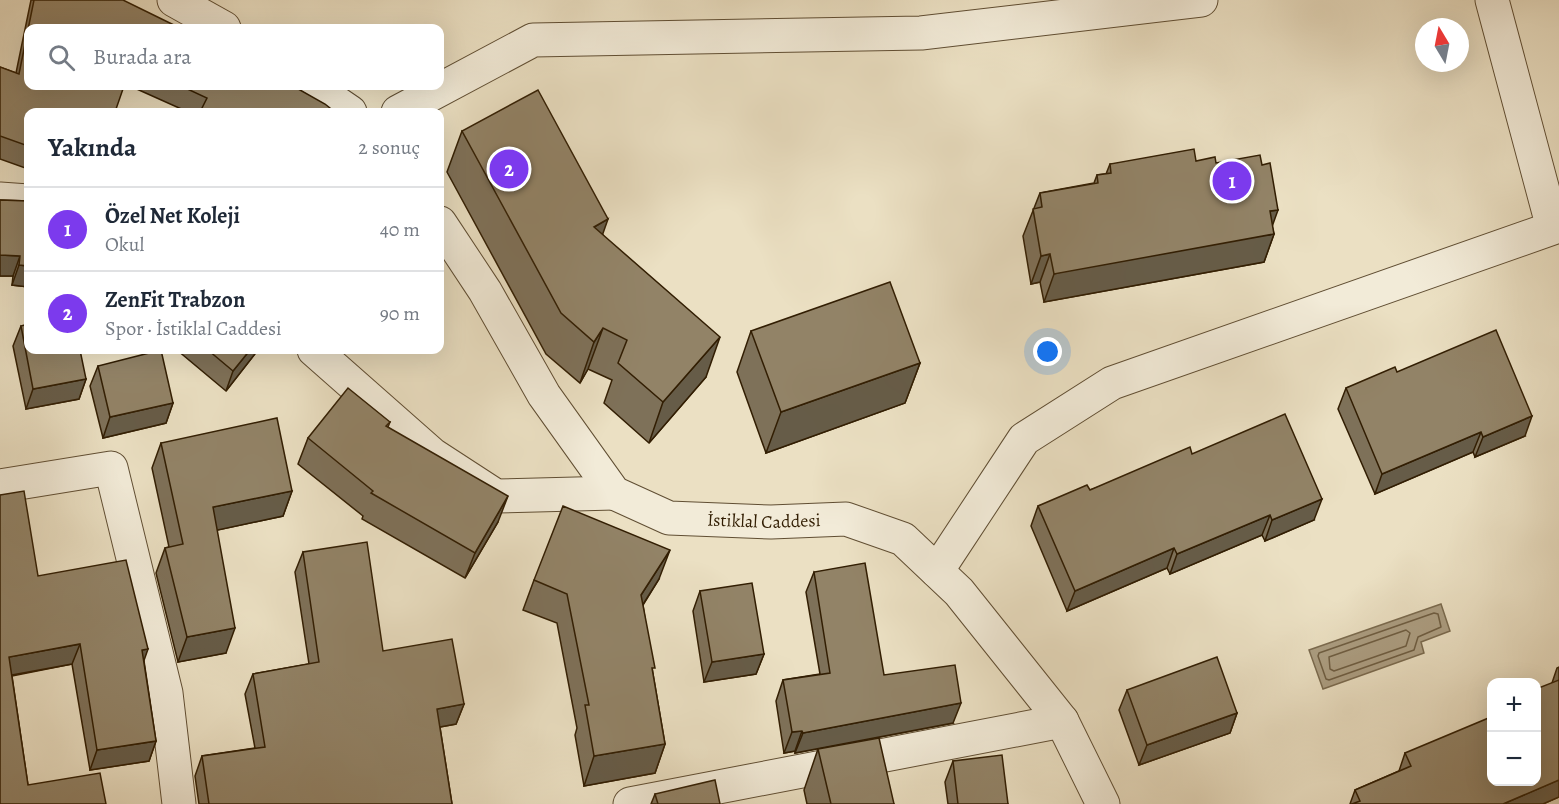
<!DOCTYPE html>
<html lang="tr">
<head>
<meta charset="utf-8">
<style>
  body { margin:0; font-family:Alegreya,serif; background:#f6f6f7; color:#1f2937 }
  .controls { position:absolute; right:18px; bottom:18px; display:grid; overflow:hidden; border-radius:12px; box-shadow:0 6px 24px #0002 }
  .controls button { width:54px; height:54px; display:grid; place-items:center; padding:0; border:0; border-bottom:2px solid #e0e1e3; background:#fff; color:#1f2937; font:30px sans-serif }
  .compass { position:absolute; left:1415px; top:18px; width:54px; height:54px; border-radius:50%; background:#fff; box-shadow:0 6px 24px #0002; rotate:350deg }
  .you { position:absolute; left:1048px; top:352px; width:21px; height:21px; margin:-15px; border:4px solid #fff; border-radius:50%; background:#1a73e8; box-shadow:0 0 0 9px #1a73e833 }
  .badge { display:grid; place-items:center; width:39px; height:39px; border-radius:50%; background:#7c3aed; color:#fff; font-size:20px; font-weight:700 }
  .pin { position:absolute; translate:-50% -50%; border:3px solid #fff; box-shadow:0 2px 6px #0006 }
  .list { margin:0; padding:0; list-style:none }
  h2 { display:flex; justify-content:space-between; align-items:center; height:78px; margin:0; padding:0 24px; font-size:26px }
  h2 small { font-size:20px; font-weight:400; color:#747a83 }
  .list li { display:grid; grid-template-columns:39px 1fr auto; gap:18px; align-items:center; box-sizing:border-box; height:84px; padding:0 24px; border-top:2px solid #e0e1e3 }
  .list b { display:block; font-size:22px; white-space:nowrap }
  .list p { margin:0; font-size:20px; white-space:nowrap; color:#747a83 }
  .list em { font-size:20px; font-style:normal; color:#747a83 }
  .icon { flex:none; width:33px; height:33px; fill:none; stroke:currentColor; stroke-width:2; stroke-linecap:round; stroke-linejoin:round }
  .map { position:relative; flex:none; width:1559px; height:804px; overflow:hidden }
  .search { position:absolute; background:#fff; box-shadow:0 6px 24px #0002; left:24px; top:24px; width:420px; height:66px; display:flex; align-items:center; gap:15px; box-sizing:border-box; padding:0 21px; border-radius:12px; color:#747a83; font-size:22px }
  .panel { position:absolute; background:#fff; box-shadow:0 6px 24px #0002; left:24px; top:108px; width:420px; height:246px; border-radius:12px }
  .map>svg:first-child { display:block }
  .water { fill:#ac9e82; stroke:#7b6b4f; stroke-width:1.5 }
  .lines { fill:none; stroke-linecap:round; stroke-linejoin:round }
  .shore { stroke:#6f5e42; stroke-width:1.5 }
  .minor-casing { stroke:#604e33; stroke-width:35 }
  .minor { stroke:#f2ebd8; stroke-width:33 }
  .wall { fill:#7e7159; stroke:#321e03; stroke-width:1.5 }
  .shaded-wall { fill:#665c48; stroke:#321e03; stroke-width:1.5 }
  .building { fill:#928367; stroke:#321e03; stroke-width:1.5 }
  .labels { text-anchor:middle; stroke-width:4.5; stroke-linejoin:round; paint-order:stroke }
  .street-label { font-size:18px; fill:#321e03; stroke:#f2ebd8 }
</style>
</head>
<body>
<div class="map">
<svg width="1559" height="804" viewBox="0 0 1559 804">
  <rect width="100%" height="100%" fill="#ebe0c3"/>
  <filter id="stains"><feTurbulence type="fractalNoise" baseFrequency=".00333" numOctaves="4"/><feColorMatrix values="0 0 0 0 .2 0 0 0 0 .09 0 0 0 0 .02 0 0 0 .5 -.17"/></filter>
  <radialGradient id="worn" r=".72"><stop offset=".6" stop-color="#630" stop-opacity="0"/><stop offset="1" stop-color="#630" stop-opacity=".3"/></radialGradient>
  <path class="water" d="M 1441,604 L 1450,631 L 1421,642 L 1424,653 L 1323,689 L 1309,650 Z"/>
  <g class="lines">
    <g class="shore">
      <path d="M 1434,613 L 1438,614 L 1441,627 L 1418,637 L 1414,650 L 1329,680 L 1326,679 L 1318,656 L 1319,653 Z"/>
      <path d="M 1406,630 L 1410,633 L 1406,646 L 1334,671 L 1330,669 L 1329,657 Z"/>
    </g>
    <defs>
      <g id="minor">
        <path d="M 174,0 L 224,28"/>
        <path d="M 312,86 L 350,112"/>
        <path d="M 398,112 L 533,40 L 921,33 L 1201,0"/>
        <path d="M 0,199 L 28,201"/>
        <path id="s1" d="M 440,223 L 485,291 L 544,395 L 614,493 L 669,518 L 771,522 L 846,519 L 903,539 L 959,592 L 1062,721 L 1103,804"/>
        <path d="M 314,350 L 433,455 L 496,496 L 614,493"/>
        <path d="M 0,486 L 111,468 L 166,693 L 179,804"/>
        <path d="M 937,571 L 1024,439 L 1112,383 L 1553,228 L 1492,0"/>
        <path d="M 630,804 L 1062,721"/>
      </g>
    </defs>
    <use href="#minor" class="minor-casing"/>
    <use href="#minor" class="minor"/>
  </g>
  <g class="wall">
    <path d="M 31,0 L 123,0 L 28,112 L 28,169 L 0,159 L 0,67 L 16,73 Z"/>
    <path d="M 130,86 L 293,86 L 335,112 L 188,112 Z"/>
    <path d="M 462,131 L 603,235 L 706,377 L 649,443 L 604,403 L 612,380 L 588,369 L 580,383 L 546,354 L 447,172 Z"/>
    <path d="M 1196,161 L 1216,163 L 1272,226 L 1274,234 L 1264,262 L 1044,302 L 1040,282 L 1031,284 L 1023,236 L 1040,193 L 1094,183 L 1097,175 L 1106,174 L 1110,164 Z"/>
    <path d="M 0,200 L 28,201 L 28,287 L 12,285 L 13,276 L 0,276 Z"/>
    <path d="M 21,326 L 86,379 L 79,399 L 26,409 L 13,346 Z"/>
    <path d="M 751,331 L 920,363 L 905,403 L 766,453 L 737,372 Z"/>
    <path d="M 177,350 L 258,350 L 226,391 Z"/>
    <path d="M 98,366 L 173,403 L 166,423 L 103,438 L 90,386 Z"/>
    <path d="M 1397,372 L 1525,436 L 1475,457 L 1473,452 L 1375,494 L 1338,409 L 1346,388 Z"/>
    <path d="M 390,422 L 388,427 L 498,522 L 465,578 L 362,519 L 363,516 L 298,464 L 308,438 Z"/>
    <path d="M 161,443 L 292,491 L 283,516 L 217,530 L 226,653 L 178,662 L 156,573 L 165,548 L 169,547 L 152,468 Z"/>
    <path d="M 1192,454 L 1314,520 L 1265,541 L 1262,535 L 1170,574 L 1167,568 L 1067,611 L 1031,526 L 1038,506 L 1090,490 Z"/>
    <path d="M 0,495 L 38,576 L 144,661 L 156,741 L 149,761 L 90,770 L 72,664 L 12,676 L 28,785 L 0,804 Z"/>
    <path d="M 303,552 L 383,651 L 464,704 L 456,724 L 440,727 L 452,804 L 199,804 L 195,776 L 202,756 L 255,748 L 245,694 L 253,674 L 309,664 L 295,572 Z"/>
    <path d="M 814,572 L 884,675 L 953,723 L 795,753 L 795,751 L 784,753 L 776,701 L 783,680 L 820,674 L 806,592 Z"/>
    <path d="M 659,579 L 643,605 L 653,674 L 665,744 L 655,773 L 584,786 L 575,735 L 577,728 L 557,623 L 523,610 L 534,580 Z"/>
    <path d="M 700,591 L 764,654 L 756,674 L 704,682 L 693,611 Z"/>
    <path d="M 1559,667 L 1559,797 L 1543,804 L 1350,804 L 1355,790 L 1399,771 L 1405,753 L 1491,782 L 1552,683 L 1557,668 Z"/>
    <path d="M 1127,690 L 1237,713 L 1230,733 L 1139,765 L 1119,710 Z"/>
    <path d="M 818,749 L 894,804 L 807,804 L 804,790 Z"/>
    <path d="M 953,761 L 1008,804 L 948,804 L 945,782 Z"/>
    <path d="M 655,794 L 720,804 L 651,804 Z"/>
  </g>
  <g class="shaded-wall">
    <path d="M 1278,210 L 1269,235 L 1274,234 L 1264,262 L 1044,302 L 1054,274 L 1270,211 Z"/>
    <path d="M 608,219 L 594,259 L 594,227 Z"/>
    <path d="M 1050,254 L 1040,282 L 1031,284 L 1041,256 Z"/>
    <path d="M 0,255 L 20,256 L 13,276 L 0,276 Z"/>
    <path d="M 19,265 L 28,266 L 28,287 L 12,285 Z"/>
    <path d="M 603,328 L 588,369 L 580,383 L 594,342 Z"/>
    <path d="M 720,337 L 706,377 L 649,443 L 663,402 Z"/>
    <path d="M 250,350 L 258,350 L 226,391 L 233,371 Z"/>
    <path d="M 920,363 L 905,403 L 766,453 L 781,412 Z"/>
    <path d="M 86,379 L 79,399 L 26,409 L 33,389 Z"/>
    <path d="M 173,403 L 166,423 L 103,438 L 110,417 Z"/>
    <path d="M 1532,416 L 1525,436 L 1475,457 L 1483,437 Z"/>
    <path d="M 1481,432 L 1473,452 L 1375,494 L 1382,474 Z"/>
    <path d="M 292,491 L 283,516 L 204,533 L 213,507 Z"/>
    <path d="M 508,496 L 498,522 L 465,578 L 475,553 Z"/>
    <path d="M 1322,499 L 1314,520 L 1265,541 L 1272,520 Z"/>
    <path d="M 1270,515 L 1262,535 L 1170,574 L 1177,554 Z"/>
    <path d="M 1174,548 L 1167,568 L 1067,611 L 1075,591 Z"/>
    <path d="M 670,550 L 659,579 L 630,625 L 641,595 Z"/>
    <path d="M 235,628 L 226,653 L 178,662 L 187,637 Z"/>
    <path d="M 80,644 L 72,664 L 1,677 L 9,657 Z"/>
    <path d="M 148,649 L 141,669 L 142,650 Z"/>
    <path d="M 764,654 L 756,674 L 704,682 L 712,662 Z"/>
    <path d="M 961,703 L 953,723 L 795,753 L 803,733 Z"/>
    <path d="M 464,704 L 456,724 L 429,729 L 437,709 Z"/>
    <path d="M 1237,713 L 1230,733 L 1139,765 L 1147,745 Z"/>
    <path d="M 802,731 L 795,751 L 784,753 L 792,732 Z"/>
    <path d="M 156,741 L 149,761 L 90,770 L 97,750 Z"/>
    <path d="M 665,744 L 655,773 L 584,786 L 594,756 Z"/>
    <path d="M 1559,780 L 1559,797 L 1543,804 L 1503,804 Z"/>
  </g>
  <g class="building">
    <path d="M 34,0 L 123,0 L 180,28 L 28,28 L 28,86 L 124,86 L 115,112 L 28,112 L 28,146 L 0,136 L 0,67 L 19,74 Z"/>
    <path d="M 181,86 L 293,86 L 325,104 L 335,112 L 200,112 L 207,98 Z"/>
    <path d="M 538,90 L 608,219 L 594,227 L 720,337 L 663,402 L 618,363 L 627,340 L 603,328 L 594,342 L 561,313 L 462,131 Z"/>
    <path d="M 1194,149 L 1196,161 L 1215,157 L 1216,163 L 1260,155 L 1262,165 L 1270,163 L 1278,210 L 1270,211 L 1274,234 L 1054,274 L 1050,254 L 1041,256 L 1033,209 L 1042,207 L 1040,193 L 1098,183 L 1097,175 L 1111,173 L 1110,164 Z"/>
    <path d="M 0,200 L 28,201 L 28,266 L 19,265 L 20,256 L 0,255 Z"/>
    <path d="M 890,282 L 920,363 L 781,412 L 751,331 Z"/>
    <path d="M 28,324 L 28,350 L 80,350 L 86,379 L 33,389 L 21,326 Z"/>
    <path d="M 1496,330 L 1532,416 L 1483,437 L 1481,432 L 1382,474 L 1346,388 L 1395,367 L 1397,372 Z"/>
    <path d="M 161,350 L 173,403 L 110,417 L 98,366 Z"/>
    <path d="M 208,350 L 250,350 L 233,371 Z"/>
    <path d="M 348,388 L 390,422 L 386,426 L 508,496 L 475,553 L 371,493 L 373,491 L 308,438 Z"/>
    <path d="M 1285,414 L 1322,499 L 1272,520 L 1270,515 L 1177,554 L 1174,548 L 1075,591 L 1038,506 L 1087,485 L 1090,490 L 1190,447 L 1192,454 Z"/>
    <path d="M 277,418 L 292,491 L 213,507 L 235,628 L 187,637 L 165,548 L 183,544 L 161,443 Z"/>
    <path d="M 24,491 L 38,576 L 126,560 L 148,649 L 142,650 L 156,741 L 97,750 L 80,644 L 9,657 L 28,785 L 100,773 L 106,804 L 0,804 L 0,495 Z"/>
    <path d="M 563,506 L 670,550 L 641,595 L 655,668 L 652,668 L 665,744 L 594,756 L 585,705 L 589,705 L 567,594 L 534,580 Z"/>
    <path d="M 367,542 L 383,651 L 452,639 L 464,704 L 437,709 L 452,804 L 209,804 L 202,756 L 265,747 L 253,674 L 319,662 L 303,552 Z"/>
    <path d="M 865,563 L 884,675 L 955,665 L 961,703 L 803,733 L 802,731 L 792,732 L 783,680 L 830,673 L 814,572 Z"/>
    <path d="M 752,583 L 764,654 L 712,662 L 700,591 Z"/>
    <path d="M 1217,657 L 1237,713 L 1147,745 L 1127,690 Z"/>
    <path d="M 1559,680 L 1559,780 L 1503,804 L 1352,804 L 1360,801 L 1355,790 L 1411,766 L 1405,753 L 1491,717 L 1491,782 L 1536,782 L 1536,689 Z"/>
    <path d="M 879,738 L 894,804 L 831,804 L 818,749 Z"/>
    <path d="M 1002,755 L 1008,804 L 958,804 L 953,761 Z"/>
    <path d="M 715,780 L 720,804 L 658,804 L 655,794 Z"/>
  </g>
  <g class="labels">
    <g class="street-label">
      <text dy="6" stroke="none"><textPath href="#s1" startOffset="477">İstiklal Caddesi</textPath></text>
    </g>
  </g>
  <rect width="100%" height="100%" filter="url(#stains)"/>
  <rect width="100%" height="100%" fill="url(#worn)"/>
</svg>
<div class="controls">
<button>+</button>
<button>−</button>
</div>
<svg class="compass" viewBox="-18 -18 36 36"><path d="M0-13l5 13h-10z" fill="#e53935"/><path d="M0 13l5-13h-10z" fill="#747a83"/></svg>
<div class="you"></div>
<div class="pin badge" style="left:1232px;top:181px">1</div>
<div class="pin badge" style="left:509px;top:169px">2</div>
<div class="search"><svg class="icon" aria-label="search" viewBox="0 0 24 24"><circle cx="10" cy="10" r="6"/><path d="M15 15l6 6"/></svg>Burada ara</div>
<section class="panel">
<h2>Yakında<small>2 sonuç</small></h2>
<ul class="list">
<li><span class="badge">1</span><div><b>Özel Net Koleji</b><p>Okul</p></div><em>40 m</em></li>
<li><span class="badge">2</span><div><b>ZenFit Trabzon</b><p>Spor · İstiklal Caddesi</p></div><em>90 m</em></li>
</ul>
</section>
</div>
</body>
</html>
